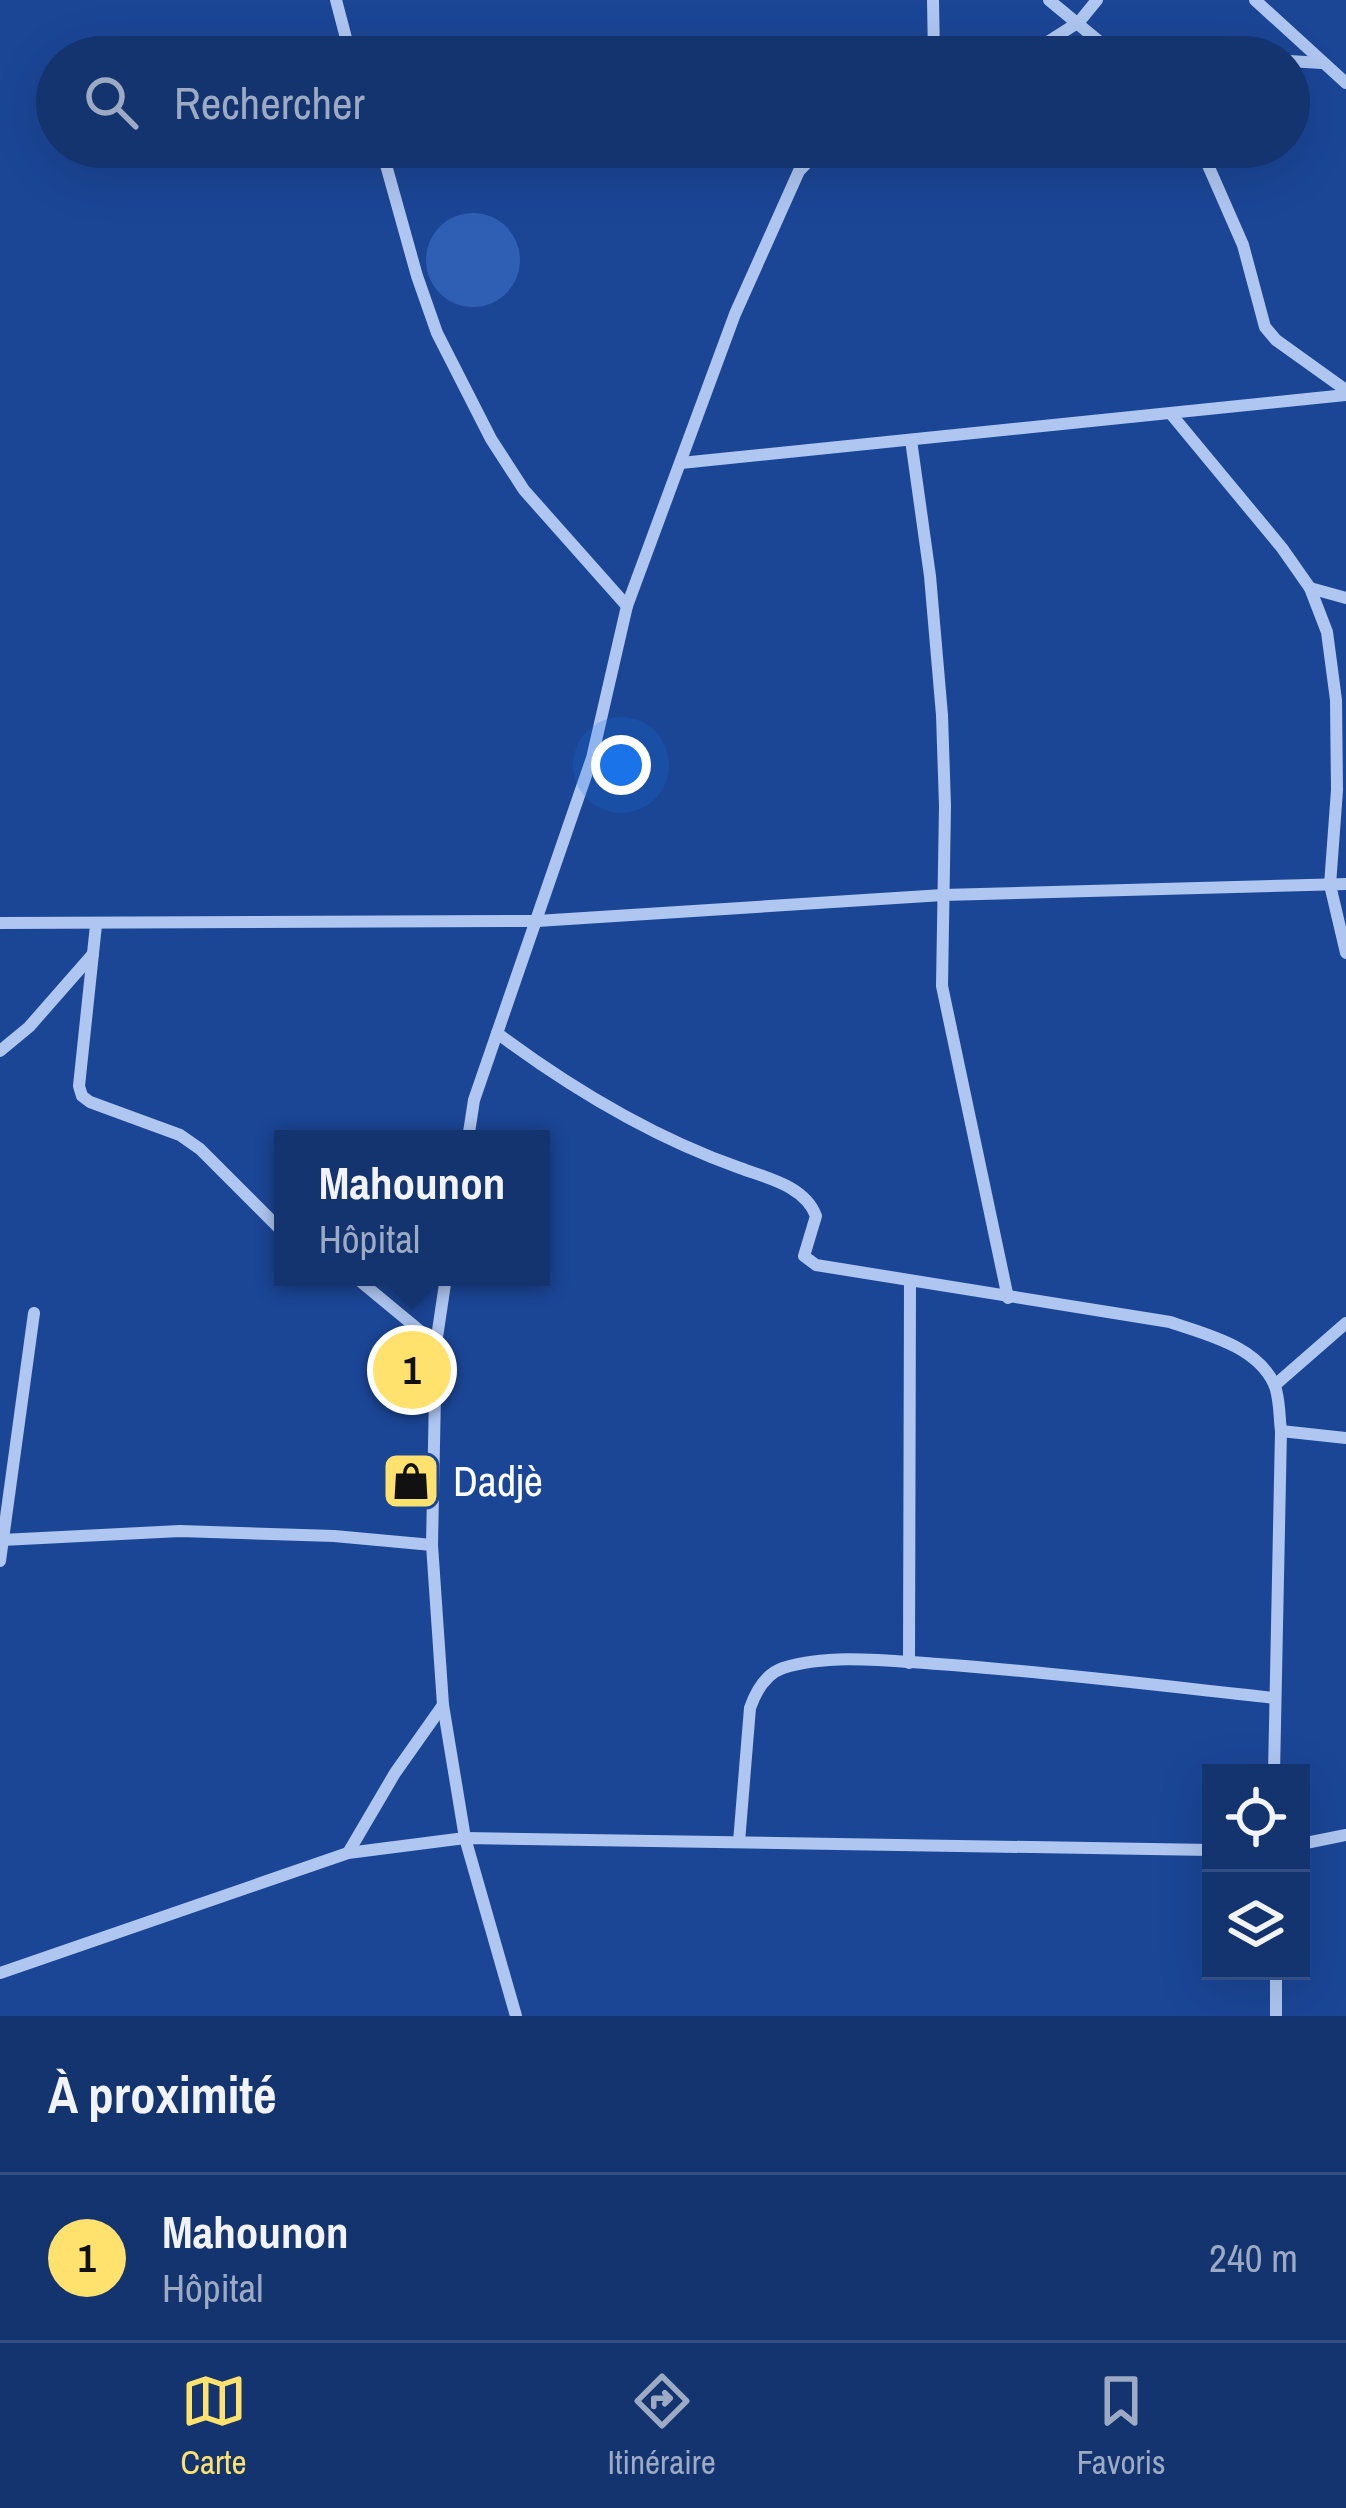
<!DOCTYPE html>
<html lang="fr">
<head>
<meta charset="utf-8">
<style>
  body { margin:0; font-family:"Archivo Narrow",sans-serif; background:#1d3c75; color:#f1f3f6 }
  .controls { position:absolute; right:36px; bottom:36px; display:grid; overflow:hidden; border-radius:0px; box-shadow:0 12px 48px #0002 }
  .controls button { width:108px; height:108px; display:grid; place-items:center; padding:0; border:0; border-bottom:3px solid #334f83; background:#143470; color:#f1f3f6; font:60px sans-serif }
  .you { position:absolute; left:621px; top:765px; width:42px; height:42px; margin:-30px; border:9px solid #fff; border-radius:50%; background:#1a73e8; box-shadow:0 0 0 18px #1a73e833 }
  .badge { display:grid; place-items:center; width:78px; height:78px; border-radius:50%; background:#ffe16d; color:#111; font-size:39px; font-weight:700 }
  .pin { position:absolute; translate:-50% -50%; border:6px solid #fff; box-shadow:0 3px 12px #0006 }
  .popup { position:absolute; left:274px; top:1130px; width:276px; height:156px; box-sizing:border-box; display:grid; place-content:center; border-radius:0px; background:#143470; filter:drop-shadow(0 3px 9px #0005); font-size:39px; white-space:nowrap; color:#9daac3 }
  .popup b { font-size:45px; color:#f1f3f6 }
  .popup::after { content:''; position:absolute; left:50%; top:100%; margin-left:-24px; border:24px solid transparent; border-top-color:#143470 }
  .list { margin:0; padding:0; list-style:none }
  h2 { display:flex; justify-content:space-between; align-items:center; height:156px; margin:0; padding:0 48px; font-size:51px }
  h2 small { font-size:39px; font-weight:400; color:#9daac3 }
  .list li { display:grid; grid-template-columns:78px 1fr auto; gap:36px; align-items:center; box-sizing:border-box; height:168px; padding:0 48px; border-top:3px solid #334f83 }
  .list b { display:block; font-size:45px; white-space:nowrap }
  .list p { margin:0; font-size:39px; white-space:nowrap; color:#9daac3 }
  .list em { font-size:39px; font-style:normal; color:#9daac3 }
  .icon { flex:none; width:66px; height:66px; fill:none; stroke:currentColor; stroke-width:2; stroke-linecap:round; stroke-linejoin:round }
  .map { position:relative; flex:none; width:1346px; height:2016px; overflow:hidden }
  .search { position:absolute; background:#143470; box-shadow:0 12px 48px #0002; left:36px; right:36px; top:36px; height:132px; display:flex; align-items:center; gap:30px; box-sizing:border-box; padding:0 42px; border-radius:66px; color:#9daac3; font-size:45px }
  .sheet { height:324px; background:#143470 }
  nav { display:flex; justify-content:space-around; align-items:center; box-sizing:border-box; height:168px; border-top:3px solid #334f83; background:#143470; font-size:33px; color:#9daac3 }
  nav a { display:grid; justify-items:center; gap:6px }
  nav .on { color:#ffe16d }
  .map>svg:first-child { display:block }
  .green { fill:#2f5fb4 }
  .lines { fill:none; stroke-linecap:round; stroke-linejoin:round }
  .street { stroke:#aec6f0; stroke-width:12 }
  .labels { text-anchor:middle; stroke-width:10; stroke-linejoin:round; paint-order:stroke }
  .poi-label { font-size:42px; fill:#fff; stroke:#1b4696; text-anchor:start }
</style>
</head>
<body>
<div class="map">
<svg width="1346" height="2016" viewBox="0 0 1346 2016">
  <rect width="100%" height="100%" fill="#1b4696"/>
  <circle class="green" cx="473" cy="260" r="47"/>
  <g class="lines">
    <g class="street">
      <path d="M 336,0 L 351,57"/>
      <path d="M 933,0 L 934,57"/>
      <path d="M 1049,0 L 1118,57"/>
      <path d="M 1255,0 L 1346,83"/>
      <path d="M 1024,57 L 1079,22 L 1097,0"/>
      <path d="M 1289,61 L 1322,63"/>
      <path d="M 381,147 L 417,276 L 437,333 L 491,439 L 524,490 L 627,606"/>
      <path d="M 1200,147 L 1243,245 L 1265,327 L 1276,340 L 1346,390"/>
      <path d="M 1171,414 L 1282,548 L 1310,588 L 1327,632 L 1336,700 L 1337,790 L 1330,885 L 1346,953"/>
      <path d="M 911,440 L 930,576 L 942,715 L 945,806 L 942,986 L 1008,1298"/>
      <path d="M 681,463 L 1346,395"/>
      <path d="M 1310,588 L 1346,598"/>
      <path d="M 0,923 L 537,921 L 943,895 L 1346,884"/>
      <path d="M 96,925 L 79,1086 L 82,1096 L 90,1102 L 180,1135 L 200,1149 L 283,1232"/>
      <path d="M 497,1033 C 572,1089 652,1137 740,1168 C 767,1178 805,1186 816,1216 L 804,1256 L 816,1265 L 1170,1322 C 1205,1334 1257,1346 1274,1384 C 1280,1397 1279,1416 1281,1431 L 1274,1773"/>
      <path d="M 0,1051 L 29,1027 L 93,954"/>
      <path d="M 468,1139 L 474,1100 L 592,758 L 627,606 L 735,314 L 799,171 L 822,147"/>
      <path d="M 355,1277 L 436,1344"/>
      <path d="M 446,1277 L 436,1344 L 432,1545 L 443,1705 L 465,1838 L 516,2016"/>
      <path d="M 1275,1385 L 1346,1323"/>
      <path d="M 1281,1431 L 1346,1438"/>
      <path d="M 2,1540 L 180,1531 L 334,1536 L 432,1545"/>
      <path d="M 0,1561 L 34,1313"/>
      <path d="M 909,1663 L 910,1282"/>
      <path d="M 739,1842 L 750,1708 C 756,1691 765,1674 783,1668 C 830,1653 890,1661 938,1664 C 1051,1672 1163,1686 1275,1698"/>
      <path d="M 1301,1844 L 1346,1835"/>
      <path d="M 348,1853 L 395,1773 L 443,1705"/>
      <path d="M 1276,1971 L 1276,2016"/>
      <path d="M 0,1973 L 348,1853 L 465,1838 L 1211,1850"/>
    </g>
  </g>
  <defs>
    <symbol id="shop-square" viewBox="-11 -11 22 22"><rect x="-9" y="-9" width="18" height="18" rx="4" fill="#ffe16d" stroke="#1b4696"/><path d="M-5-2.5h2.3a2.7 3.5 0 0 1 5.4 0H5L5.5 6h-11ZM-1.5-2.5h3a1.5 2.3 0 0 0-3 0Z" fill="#111"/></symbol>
  </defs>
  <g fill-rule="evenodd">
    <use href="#shop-square" x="378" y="1448" width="66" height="66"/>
  </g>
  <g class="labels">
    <g class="poi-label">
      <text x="453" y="1496">Dadjè</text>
    </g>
  </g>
</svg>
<div class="controls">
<button><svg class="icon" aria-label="locate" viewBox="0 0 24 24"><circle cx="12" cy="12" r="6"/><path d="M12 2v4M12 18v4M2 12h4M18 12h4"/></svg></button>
<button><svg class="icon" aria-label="layers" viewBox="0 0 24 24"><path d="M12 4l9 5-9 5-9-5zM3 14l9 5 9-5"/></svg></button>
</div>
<div class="you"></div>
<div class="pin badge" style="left:412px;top:1370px">1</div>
<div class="popup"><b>Mahounon</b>Hôpital</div>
<div class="search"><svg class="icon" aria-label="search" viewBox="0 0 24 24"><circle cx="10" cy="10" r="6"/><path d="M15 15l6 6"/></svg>Rechercher</div>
</div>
<section class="sheet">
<h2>À proximité<small></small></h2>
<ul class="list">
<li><span class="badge">1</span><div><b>Mahounon</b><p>Hôpital</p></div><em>240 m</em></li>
</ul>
</section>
<nav>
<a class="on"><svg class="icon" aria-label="map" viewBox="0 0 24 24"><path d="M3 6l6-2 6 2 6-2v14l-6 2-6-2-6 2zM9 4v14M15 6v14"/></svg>Carte</a>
<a><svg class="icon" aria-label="directions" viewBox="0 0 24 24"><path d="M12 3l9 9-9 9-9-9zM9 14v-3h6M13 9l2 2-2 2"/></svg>Itinéraire</a>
<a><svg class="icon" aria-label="saved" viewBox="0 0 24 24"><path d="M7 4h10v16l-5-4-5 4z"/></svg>Favoris</a>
</nav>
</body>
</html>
